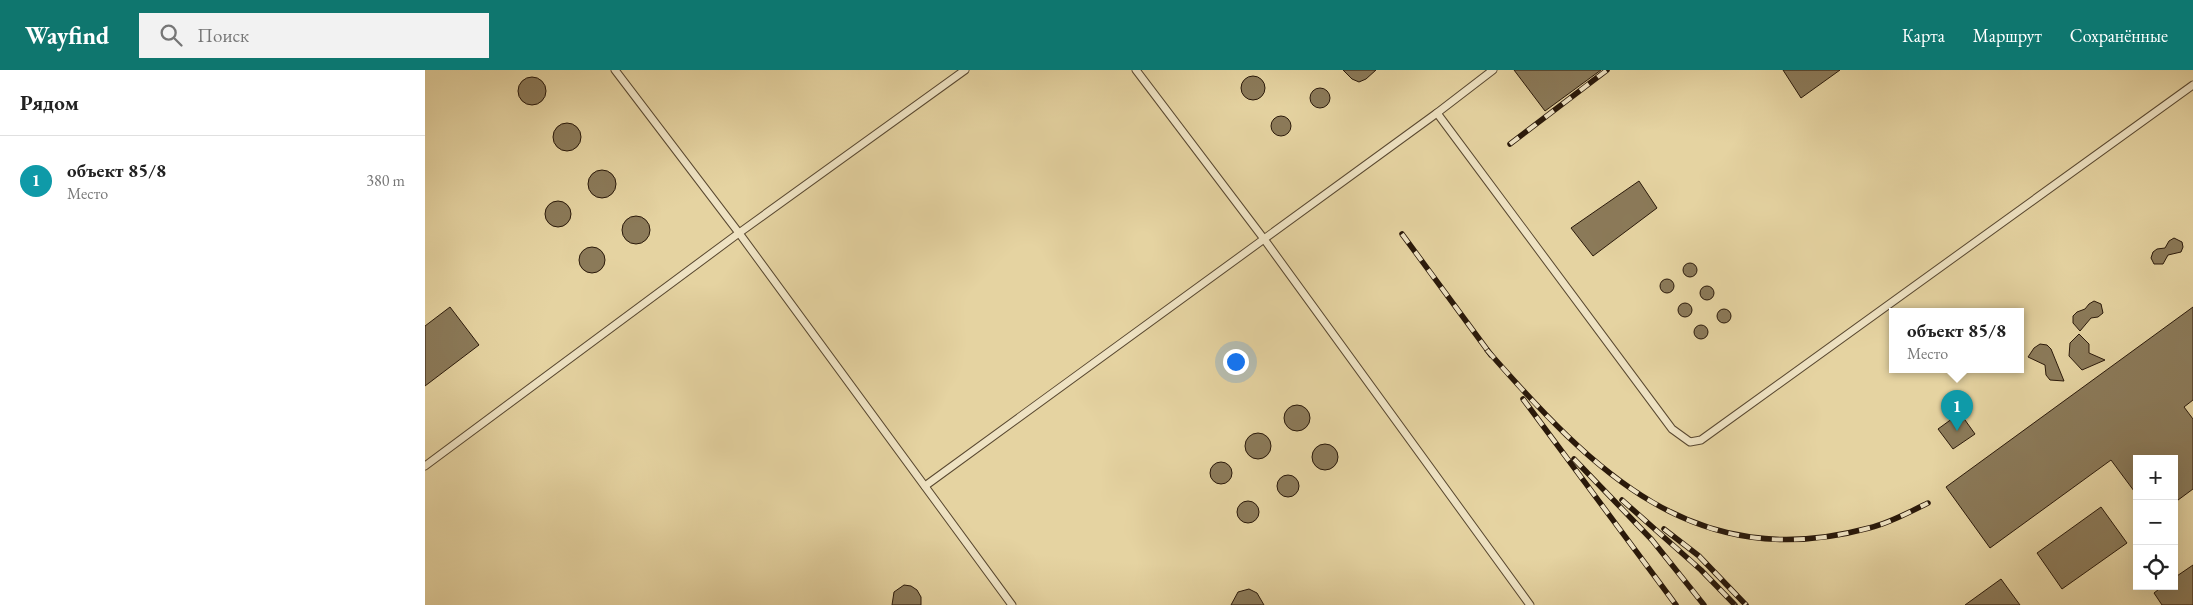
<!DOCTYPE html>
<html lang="ru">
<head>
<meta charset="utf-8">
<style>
  body { margin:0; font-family:"EB Garamond",serif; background:#f2f2f2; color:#222 }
  .controls { position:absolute; right:15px; bottom:15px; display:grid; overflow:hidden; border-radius:0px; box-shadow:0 5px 20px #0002 }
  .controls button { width:45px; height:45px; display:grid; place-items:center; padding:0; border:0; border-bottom:1px solid #e0e0e0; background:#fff; color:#222; font:25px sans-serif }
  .you { position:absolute; left:810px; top:291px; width:18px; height:18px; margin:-12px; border:4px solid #fff; border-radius:50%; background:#1a73e8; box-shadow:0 0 0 8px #1a73e833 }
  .badge { display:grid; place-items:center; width:32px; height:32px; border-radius:50%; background:#0f766e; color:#fff; font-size:16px; font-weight:700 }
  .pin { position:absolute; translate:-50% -41px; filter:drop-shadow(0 1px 2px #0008) }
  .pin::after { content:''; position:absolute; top:26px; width:18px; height:15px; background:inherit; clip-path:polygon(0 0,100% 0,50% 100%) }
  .popup { position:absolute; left:1464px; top:238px; width:135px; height:65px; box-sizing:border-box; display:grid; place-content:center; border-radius:0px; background:#fff; filter:drop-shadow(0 1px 4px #0005); font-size:16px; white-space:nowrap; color:#767676 }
  .popup b { font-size:19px; color:#222 }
  .popup::after { content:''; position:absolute; left:50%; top:100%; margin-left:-10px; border:10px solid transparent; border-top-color:#fff }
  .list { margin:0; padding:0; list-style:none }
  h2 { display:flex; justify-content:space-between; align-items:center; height:65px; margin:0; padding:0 20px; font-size:21px }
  h2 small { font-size:16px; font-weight:400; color:#767676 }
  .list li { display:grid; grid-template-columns:32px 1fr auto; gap:15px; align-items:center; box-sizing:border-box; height:90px; padding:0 20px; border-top:1px solid #e0e0e0 }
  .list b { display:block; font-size:19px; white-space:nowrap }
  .list p { margin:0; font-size:16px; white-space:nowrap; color:#767676 }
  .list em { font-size:16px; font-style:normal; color:#767676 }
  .icon { flex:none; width:28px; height:28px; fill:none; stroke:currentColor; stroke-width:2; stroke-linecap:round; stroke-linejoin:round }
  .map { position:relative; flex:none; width:1768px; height:535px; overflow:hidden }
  header { display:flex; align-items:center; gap:30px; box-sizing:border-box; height:70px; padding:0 25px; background:#0f766e; color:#fff }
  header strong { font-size:24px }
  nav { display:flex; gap:28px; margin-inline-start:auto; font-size:18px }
  .search { width:350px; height:45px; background:#f2f2f2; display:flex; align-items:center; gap:12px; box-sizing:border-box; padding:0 18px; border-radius:0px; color:#767676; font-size:19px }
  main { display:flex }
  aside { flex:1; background:#fff }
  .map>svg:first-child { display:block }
  .building { fill:#8b7a59; stroke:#2a190a }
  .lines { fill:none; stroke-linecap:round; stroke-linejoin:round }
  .service-casing { stroke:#594830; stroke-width:9 }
  .service { stroke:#eee2c2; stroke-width:7 }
  .rail-casing { stroke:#2a190a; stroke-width:5.5 }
  .rail { stroke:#eee2c2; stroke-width:4; stroke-dasharray:11; stroke-linecap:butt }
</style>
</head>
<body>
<header>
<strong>Wayfind</strong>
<div class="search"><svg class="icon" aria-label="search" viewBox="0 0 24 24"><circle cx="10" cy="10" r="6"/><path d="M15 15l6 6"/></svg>Поиск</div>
<nav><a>Карта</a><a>Маршрут</a><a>Сохранённые</a></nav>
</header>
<main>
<aside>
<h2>Рядом<small></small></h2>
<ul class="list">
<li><span class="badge" style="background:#0f9aa8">1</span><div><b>объект 85/8</b><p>Место</p></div><em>380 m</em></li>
</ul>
</aside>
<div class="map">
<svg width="1768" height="535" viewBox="0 0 1768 535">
  <rect width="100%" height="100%" fill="#e5d3a1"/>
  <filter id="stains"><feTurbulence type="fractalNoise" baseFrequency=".004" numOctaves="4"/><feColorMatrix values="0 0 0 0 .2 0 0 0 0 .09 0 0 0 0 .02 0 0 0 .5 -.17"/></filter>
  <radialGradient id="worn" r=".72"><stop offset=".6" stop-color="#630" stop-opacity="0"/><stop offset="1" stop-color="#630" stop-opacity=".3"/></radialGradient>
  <g class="building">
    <path d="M 918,0 L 951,0 L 941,9 L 934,12 L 927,9 Z"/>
    <path d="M 1089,0 L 1176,0 L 1120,41 Z"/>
    <path d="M 1358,0 L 1415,0 L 1376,28 Z"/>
    <circle cx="828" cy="18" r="12"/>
    <circle cx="107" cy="21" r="14"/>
    <circle cx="895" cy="28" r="10"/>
    <circle cx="856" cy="56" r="10"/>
    <circle cx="142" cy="67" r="14"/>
    <circle cx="177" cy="114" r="14"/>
    <path d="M 1214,111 L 1232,138 L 1168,186 L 1146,158 Z"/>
    <circle cx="133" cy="144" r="13"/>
    <circle cx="211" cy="160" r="14"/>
    <path d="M 1749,168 L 1757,172 L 1758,177 L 1756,182 L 1743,185 L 1738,194 L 1729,194 L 1726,188 L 1728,182 L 1732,179 L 1740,178 L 1744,171 Z"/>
    <circle cx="167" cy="190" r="13"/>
    <circle cx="1265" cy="200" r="7"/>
    <circle cx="1242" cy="216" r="7"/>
    <circle cx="1282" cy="223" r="7"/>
    <path d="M 1669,231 L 1676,234 L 1678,243 L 1673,247 L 1666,248 L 1655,261 L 1648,253 L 1648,246 L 1652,242 L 1660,239 L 1664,234 Z"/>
    <circle cx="1260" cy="240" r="7"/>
    <path d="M 25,237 L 54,275 L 0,316 L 0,256 Z"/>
    <path d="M 1768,237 L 1768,330 L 1759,337 L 1768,349 L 1768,419 L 1749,433 L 1749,389 L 1712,389 L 1712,425 L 1686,390 L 1565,478 L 1521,417 Z"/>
    <circle cx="1299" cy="246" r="7"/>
    <circle cx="1276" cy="262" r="7"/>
    <path d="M 1654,264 L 1664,274 L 1664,283 L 1680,290 L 1657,300 L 1644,286 L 1645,273 Z"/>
    <path d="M 1615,274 L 1622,275 L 1626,279 L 1639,311 L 1625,310 L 1621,305 L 1620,295 L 1603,287 L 1609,278 Z"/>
    <circle cx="872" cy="348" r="13"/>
    <path d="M 1535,343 L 1550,364 L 1528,379 L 1513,359 Z"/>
    <circle cx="833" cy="376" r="13"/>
    <circle cx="900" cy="387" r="13"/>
    <circle cx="796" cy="403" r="11"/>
    <circle cx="863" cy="416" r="11"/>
    <circle cx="823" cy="442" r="11"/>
    <path d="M 1676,437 L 1702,473 L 1637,519 L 1612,483 Z"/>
    <path d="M 1768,495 L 1768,535 L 1737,535 L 1729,523 L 1738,516 L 1749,516 L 1749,508 Z"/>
    <path d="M 1576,509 L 1595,535 L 1540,535 Z"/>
    <path d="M 479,515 L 486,516 L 492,520 L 496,527 L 496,535 L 467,535 L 469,522 Z"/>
    <path d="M 824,519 L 832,523 L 839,535 L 806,535 L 813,522 Z"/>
  </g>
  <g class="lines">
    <defs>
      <g id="service">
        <path d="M 190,0 L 314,163 L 587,535"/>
        <path d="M 711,0 L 839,169 L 1105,535"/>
        <path d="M 1068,0 L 1012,43 L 1247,359 L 1265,372 L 1276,370 L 1768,15"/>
        <path d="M 0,396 L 314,163 L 540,0"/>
        <path d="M 500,416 L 1012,43"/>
      </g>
    </defs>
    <use href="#service" class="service-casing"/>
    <use href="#service" class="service"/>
    <defs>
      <g id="rail">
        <path d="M 1085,74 L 1182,0"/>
        <path d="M 977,164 L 1066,285"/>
        <path d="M 1062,280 C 1168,401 1269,505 1444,458 C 1465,453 1484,442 1503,433"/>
        <path d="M 1098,329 L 1251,535"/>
        <path d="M 1149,389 L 1227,470 L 1279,535"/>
        <path d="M 1197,430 L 1276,500 L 1310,535"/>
        <path d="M 1239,459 L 1274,486 L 1321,535"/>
      </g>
    </defs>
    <use href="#rail" class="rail-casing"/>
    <use href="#rail" class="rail"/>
  </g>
  <rect width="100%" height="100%" filter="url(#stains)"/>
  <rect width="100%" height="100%" fill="url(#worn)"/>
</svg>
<div class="controls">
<button>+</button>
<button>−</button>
<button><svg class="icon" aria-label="locate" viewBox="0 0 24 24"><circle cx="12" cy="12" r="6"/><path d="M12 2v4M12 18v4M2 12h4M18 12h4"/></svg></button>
</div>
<div class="you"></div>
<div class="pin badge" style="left:1532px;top:361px;background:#0f9aa8">1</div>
<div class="popup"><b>объект 85/8</b>Место</div>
</div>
</main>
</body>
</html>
